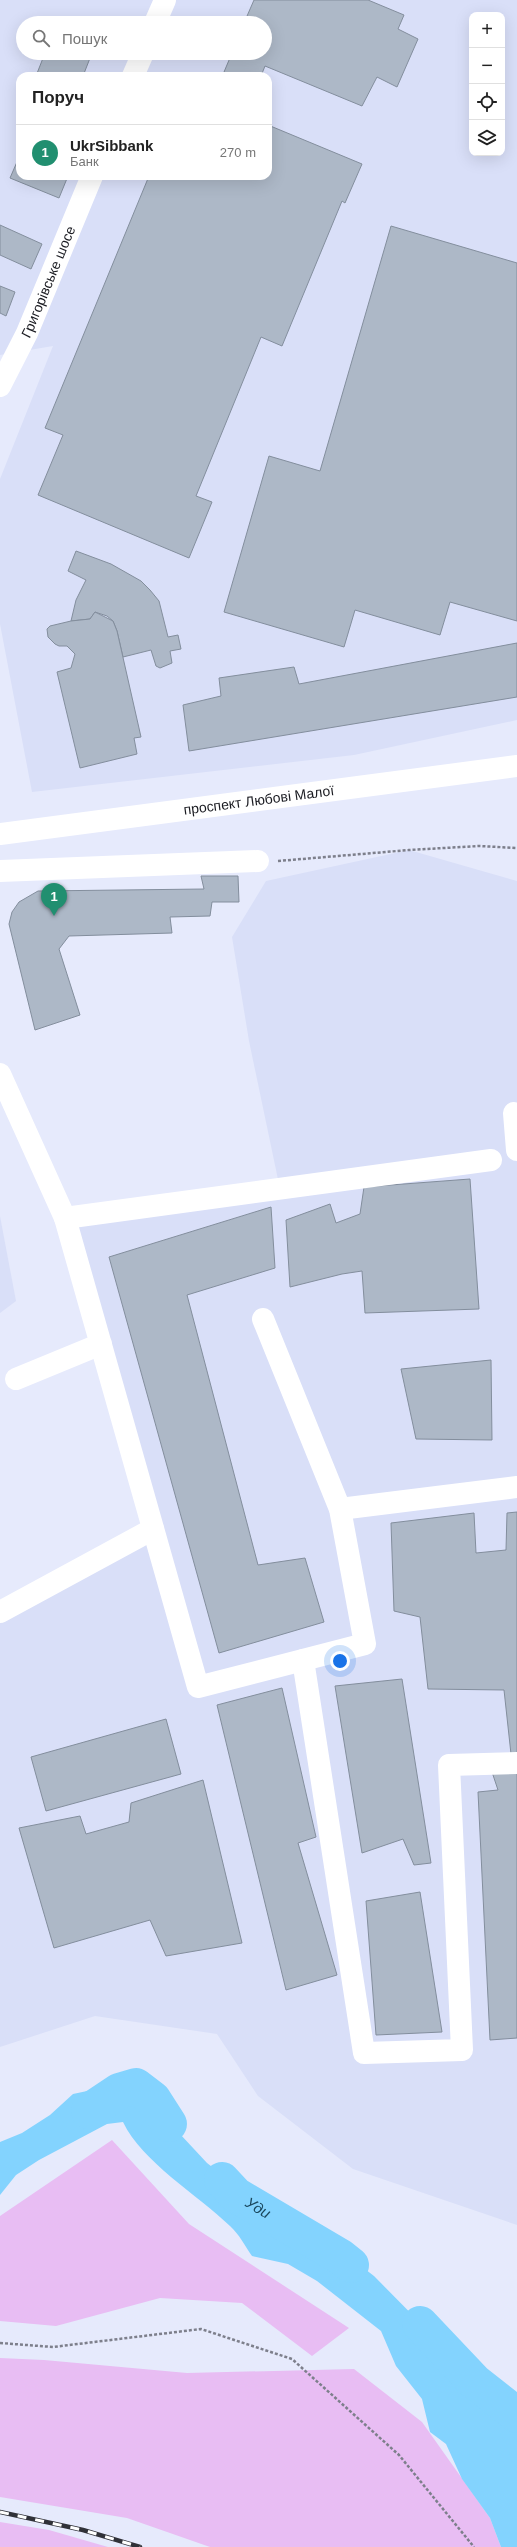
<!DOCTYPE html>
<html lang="uk">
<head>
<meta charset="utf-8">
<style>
  body { margin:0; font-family:Helvetica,sans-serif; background:#f2f2f2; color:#222 }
  .controls { position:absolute; right:12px; top:12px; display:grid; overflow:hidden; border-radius:8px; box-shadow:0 4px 16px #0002 }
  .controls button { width:36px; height:36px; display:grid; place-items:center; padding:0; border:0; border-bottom:1px solid #e0e0e0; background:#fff; color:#222; font:20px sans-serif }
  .you { position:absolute; left:340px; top:1661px; width:14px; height:14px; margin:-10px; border:3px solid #fff; border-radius:50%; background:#1a73e8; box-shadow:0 0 0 6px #1a73e833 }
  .badge { display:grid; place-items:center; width:26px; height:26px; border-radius:50%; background:#218f70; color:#fff; font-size:13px; font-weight:700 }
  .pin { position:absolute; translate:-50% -33px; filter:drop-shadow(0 1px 2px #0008) }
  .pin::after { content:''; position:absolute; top:21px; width:14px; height:12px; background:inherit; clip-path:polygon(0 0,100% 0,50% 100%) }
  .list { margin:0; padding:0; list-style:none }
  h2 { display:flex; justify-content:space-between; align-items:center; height:52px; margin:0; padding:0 16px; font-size:17px }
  h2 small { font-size:13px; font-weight:400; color:#767676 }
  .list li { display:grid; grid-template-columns:26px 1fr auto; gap:12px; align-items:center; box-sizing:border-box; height:56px; padding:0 16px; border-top:1px solid #e0e0e0 }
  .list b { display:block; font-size:15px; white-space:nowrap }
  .list p { margin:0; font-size:13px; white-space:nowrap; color:#767676 }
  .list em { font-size:13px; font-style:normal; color:#767676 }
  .icon { flex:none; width:22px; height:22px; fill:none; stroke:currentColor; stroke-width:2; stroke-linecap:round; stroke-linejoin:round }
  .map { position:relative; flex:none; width:517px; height:2547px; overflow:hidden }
  .search { position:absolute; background:#fff; box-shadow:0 4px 16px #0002; left:16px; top:16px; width:256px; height:44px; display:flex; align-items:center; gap:10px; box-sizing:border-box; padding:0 14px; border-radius:22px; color:#767676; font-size:15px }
  .panel { position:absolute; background:#fff; box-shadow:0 4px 16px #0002; left:16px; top:72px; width:256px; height:108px; border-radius:12px }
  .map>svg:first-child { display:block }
  .built { fill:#d9dff8; fill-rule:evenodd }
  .green { fill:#e8bdf3 }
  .water { fill:#83d3fe }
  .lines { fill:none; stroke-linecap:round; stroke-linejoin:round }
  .river { stroke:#83d3fe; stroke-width:36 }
  .building { fill:#adb8c7; stroke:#838e9d }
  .path { stroke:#7d7f8b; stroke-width:2.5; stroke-dasharray:3 2; stroke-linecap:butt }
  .minor { stroke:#fff; stroke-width:22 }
  .major { stroke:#fff; stroke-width:22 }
  .rail-casing { stroke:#303138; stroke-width:4.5 }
  .rail { stroke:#fff; stroke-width:3; stroke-dasharray:9; stroke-linecap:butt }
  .labels { text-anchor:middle; stroke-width:3; stroke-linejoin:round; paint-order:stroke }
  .street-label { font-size:14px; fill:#1a1b21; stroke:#fff }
  .water-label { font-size:15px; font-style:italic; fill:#1a475d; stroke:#fff }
</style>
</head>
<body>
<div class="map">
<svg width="517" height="2547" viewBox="0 0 517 2547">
  <rect width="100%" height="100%" fill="#e6eafc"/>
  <g class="built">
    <path d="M 0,0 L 517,0 L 517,720 L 354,755 L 32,792 L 0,624 L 0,479 L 53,346 L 0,355 ZM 472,15 L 502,15 L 502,153 L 472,153 ZM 23,23 L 265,23 L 265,53 L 23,53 ZM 20,76 L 268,76 L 268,176 L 20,176 Z"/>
    <path d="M 409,850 L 517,881 L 517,2225 L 353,2169 L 258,2096 L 217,2034 L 95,2016 L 0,2047 L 0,1610 L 151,1523 L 65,1218 L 280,1189 L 249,1041 L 232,937 L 266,881 Z"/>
    <path d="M 0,1216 L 16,1301 L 0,1313 Z"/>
  </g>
  <g class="green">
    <path d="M 112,2140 L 189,2224 L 349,2328 L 312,2356 L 242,2303 L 160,2298 L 56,2326 L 0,2321 L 0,2216 Z"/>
    <path d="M 0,2358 L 44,2360 L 187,2373 L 354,2369 L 422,2422 L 490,2518 L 501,2547 L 210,2547 L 127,2518 L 0,2497 Z"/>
    <path d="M 0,2522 L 49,2530 L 108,2547 L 0,2547 Z"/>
  </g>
  <path class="water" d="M 106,2087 L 144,2087 L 165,2110 L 180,2134 L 207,2163 L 237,2186 L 262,2210 L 291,2230 L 344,2253 L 374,2276 L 448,2351 L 469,2382 L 517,2425 L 517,2547 L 501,2547 L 490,2518 L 462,2479 L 446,2444 L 430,2432 L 422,2399 L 396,2366 L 381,2331 L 317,2281 L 288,2264 L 252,2256 C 245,2246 239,2234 230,2226 C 198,2195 142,2162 123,2122 L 107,2124 L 39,2160 L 16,2175 L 0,2195 L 0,2142 L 22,2133 L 50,2115 L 73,2094 Z"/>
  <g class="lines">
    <g class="river">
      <path d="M 89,2111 L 119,2091 L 136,2086 L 153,2099 L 169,2124"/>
      <path id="s1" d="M 222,2180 L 236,2195 L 341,2257 L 351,2265"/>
      <path d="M 420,2324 L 474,2381 L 517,2415"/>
    </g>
  </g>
  <g class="building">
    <path d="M 254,0 L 368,0 L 404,15 L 398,29 L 418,39 L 397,87 L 377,77 L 362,106 L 265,66 L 261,76 L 235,76 L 224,72 L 232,53 L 265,53 L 265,23 L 244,23 Z"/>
    <path d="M 45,53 L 92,53 L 83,76 L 36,76 Z"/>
    <path d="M 268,125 L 362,164 L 345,203 L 342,201 L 282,346 L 261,337 L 196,496 L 212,502 L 189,558 L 38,495 L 63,435 L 45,428 L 149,176 L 268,176 Z"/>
    <path d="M 20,155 L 20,176 L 68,176 L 59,198 L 10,178 Z"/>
    <path d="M 0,225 L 42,244 L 31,269 L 0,255 Z"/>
    <path d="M 391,226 L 517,263 L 517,621 L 450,602 L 440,635 L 355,610 L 344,647 L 224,612 L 269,456 L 320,471 Z"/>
    <path d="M 0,286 L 15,292 L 6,316 L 0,313 Z"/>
    <path d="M 76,551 L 111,564 L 141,581 L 150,590 L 159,601 L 168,637 L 178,635 L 181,649 L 170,651 L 172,663 L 160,668 L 156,666 L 151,650 L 123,657 L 117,631 L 113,621 L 107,616 L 95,612 L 90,619 L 71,621 L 76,600 L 86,580 L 68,571 Z"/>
    <path d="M 95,612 L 113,621 L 117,631 L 141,737 L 134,738 L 137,754 L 80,768 L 57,672 L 71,668 L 75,654 L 67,646 L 59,646 L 55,644 L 48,637 L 47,629 L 50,626 L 71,621 L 90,619 Z"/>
    <path d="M 517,643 L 517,697 L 189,751 L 183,705 L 221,696 L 219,678 L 294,667 L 299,684 Z"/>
    <path d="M 201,876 L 238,876 L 239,902 L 212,902 L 210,916 L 170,917 L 172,933 L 69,936 L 59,949 L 80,1015 L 35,1030 L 9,924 L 12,912 L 19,902 L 38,891 L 204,889 Z"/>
    <path d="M 470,1179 L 479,1309 L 365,1313 L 362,1271 L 342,1274 L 290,1287 L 286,1220 L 330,1204 L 336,1223 L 360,1214 L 364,1187 Z"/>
    <path d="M 271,1207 L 275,1268 L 187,1295 L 258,1565 L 305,1558 L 324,1622 L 219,1653 L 109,1257 Z"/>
    <path d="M 491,1360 L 492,1440 L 416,1439 L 401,1369 Z"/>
    <path d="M 517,1512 L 517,1754 L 511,1754 L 504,1690 L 428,1689 L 420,1617 L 394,1611 L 391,1523 L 474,1513 L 476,1553 L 506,1550 L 507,1513 Z"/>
    <path d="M 402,1679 L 431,1863 L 414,1865 L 403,1839 L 362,1853 L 335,1686 Z"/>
    <path d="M 282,1688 L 316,1837 L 298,1843 L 337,1975 L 286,1990 L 217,1705 Z"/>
    <path d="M 166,1719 L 181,1774 L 46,1811 L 31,1757 Z"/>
    <path d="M 517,1768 L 517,2038 L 490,2040 L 478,1792 L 498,1790 L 491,1769 Z"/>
    <path d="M 203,1780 L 242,1943 L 166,1956 L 150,1920 L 54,1948 L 19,1828 L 80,1816 L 86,1834 L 129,1822 L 131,1803 Z"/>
    <path d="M 420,1892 L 442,2032 L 376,2035 L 366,1901 Z"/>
  </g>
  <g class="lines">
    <g class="path">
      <path d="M 278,861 L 409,850 L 479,846 L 517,848"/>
      <path d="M 0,2343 L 53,2347 L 201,2329 L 292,2359 L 399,2455 L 474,2547"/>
    </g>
    <g class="minor">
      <path d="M 155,23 L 165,0"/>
      <path d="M 133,76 L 143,53"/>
      <path id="s2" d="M 0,386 L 27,333 L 92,176"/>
      <path d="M 0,871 L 258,861"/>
      <path d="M 0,1074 L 65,1218 L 198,1687 L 365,1644 L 340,1509 L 263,1319"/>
      <path d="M 514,1113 L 517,1150"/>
      <path d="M 65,1218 L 491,1160"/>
      <path d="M 16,1379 L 101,1344"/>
      <path d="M 340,1509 L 517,1487"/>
      <path d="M 0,1612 L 153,1529"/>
      <path d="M 303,1660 L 364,2053 L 462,2050 L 449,1765 L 517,1763"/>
    </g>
    <path class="major" id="s3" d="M 0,834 L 517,766"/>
    <defs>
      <path id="rail" d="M 0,2512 L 83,2530 L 140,2547"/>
    </defs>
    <use href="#rail" class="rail-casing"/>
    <use href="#rail" class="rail"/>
  </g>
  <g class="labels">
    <g class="street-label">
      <text dy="5" stroke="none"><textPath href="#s2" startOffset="115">Григорівське шосе</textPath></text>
      <text dy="5" stroke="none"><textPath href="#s3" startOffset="261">проспект Любові Малої</textPath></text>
    </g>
    <g class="water-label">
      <text dy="5" stroke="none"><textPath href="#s1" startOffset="46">Уди</textPath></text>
    </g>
  </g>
</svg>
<div class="controls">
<button>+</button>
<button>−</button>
<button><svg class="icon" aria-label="locate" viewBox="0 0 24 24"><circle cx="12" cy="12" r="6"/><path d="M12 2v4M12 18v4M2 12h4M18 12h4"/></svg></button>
<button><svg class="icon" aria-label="layers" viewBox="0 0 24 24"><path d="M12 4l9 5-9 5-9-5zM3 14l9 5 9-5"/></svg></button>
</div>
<div class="you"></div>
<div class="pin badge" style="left:54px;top:916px">1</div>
<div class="search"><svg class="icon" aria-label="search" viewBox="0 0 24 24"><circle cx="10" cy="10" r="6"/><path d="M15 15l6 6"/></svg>Пошук</div>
<section class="panel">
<h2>Поруч<small></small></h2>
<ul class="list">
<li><span class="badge">1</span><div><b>UkrSibbank</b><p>Банк</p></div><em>270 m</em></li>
</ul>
</section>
</div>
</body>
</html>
